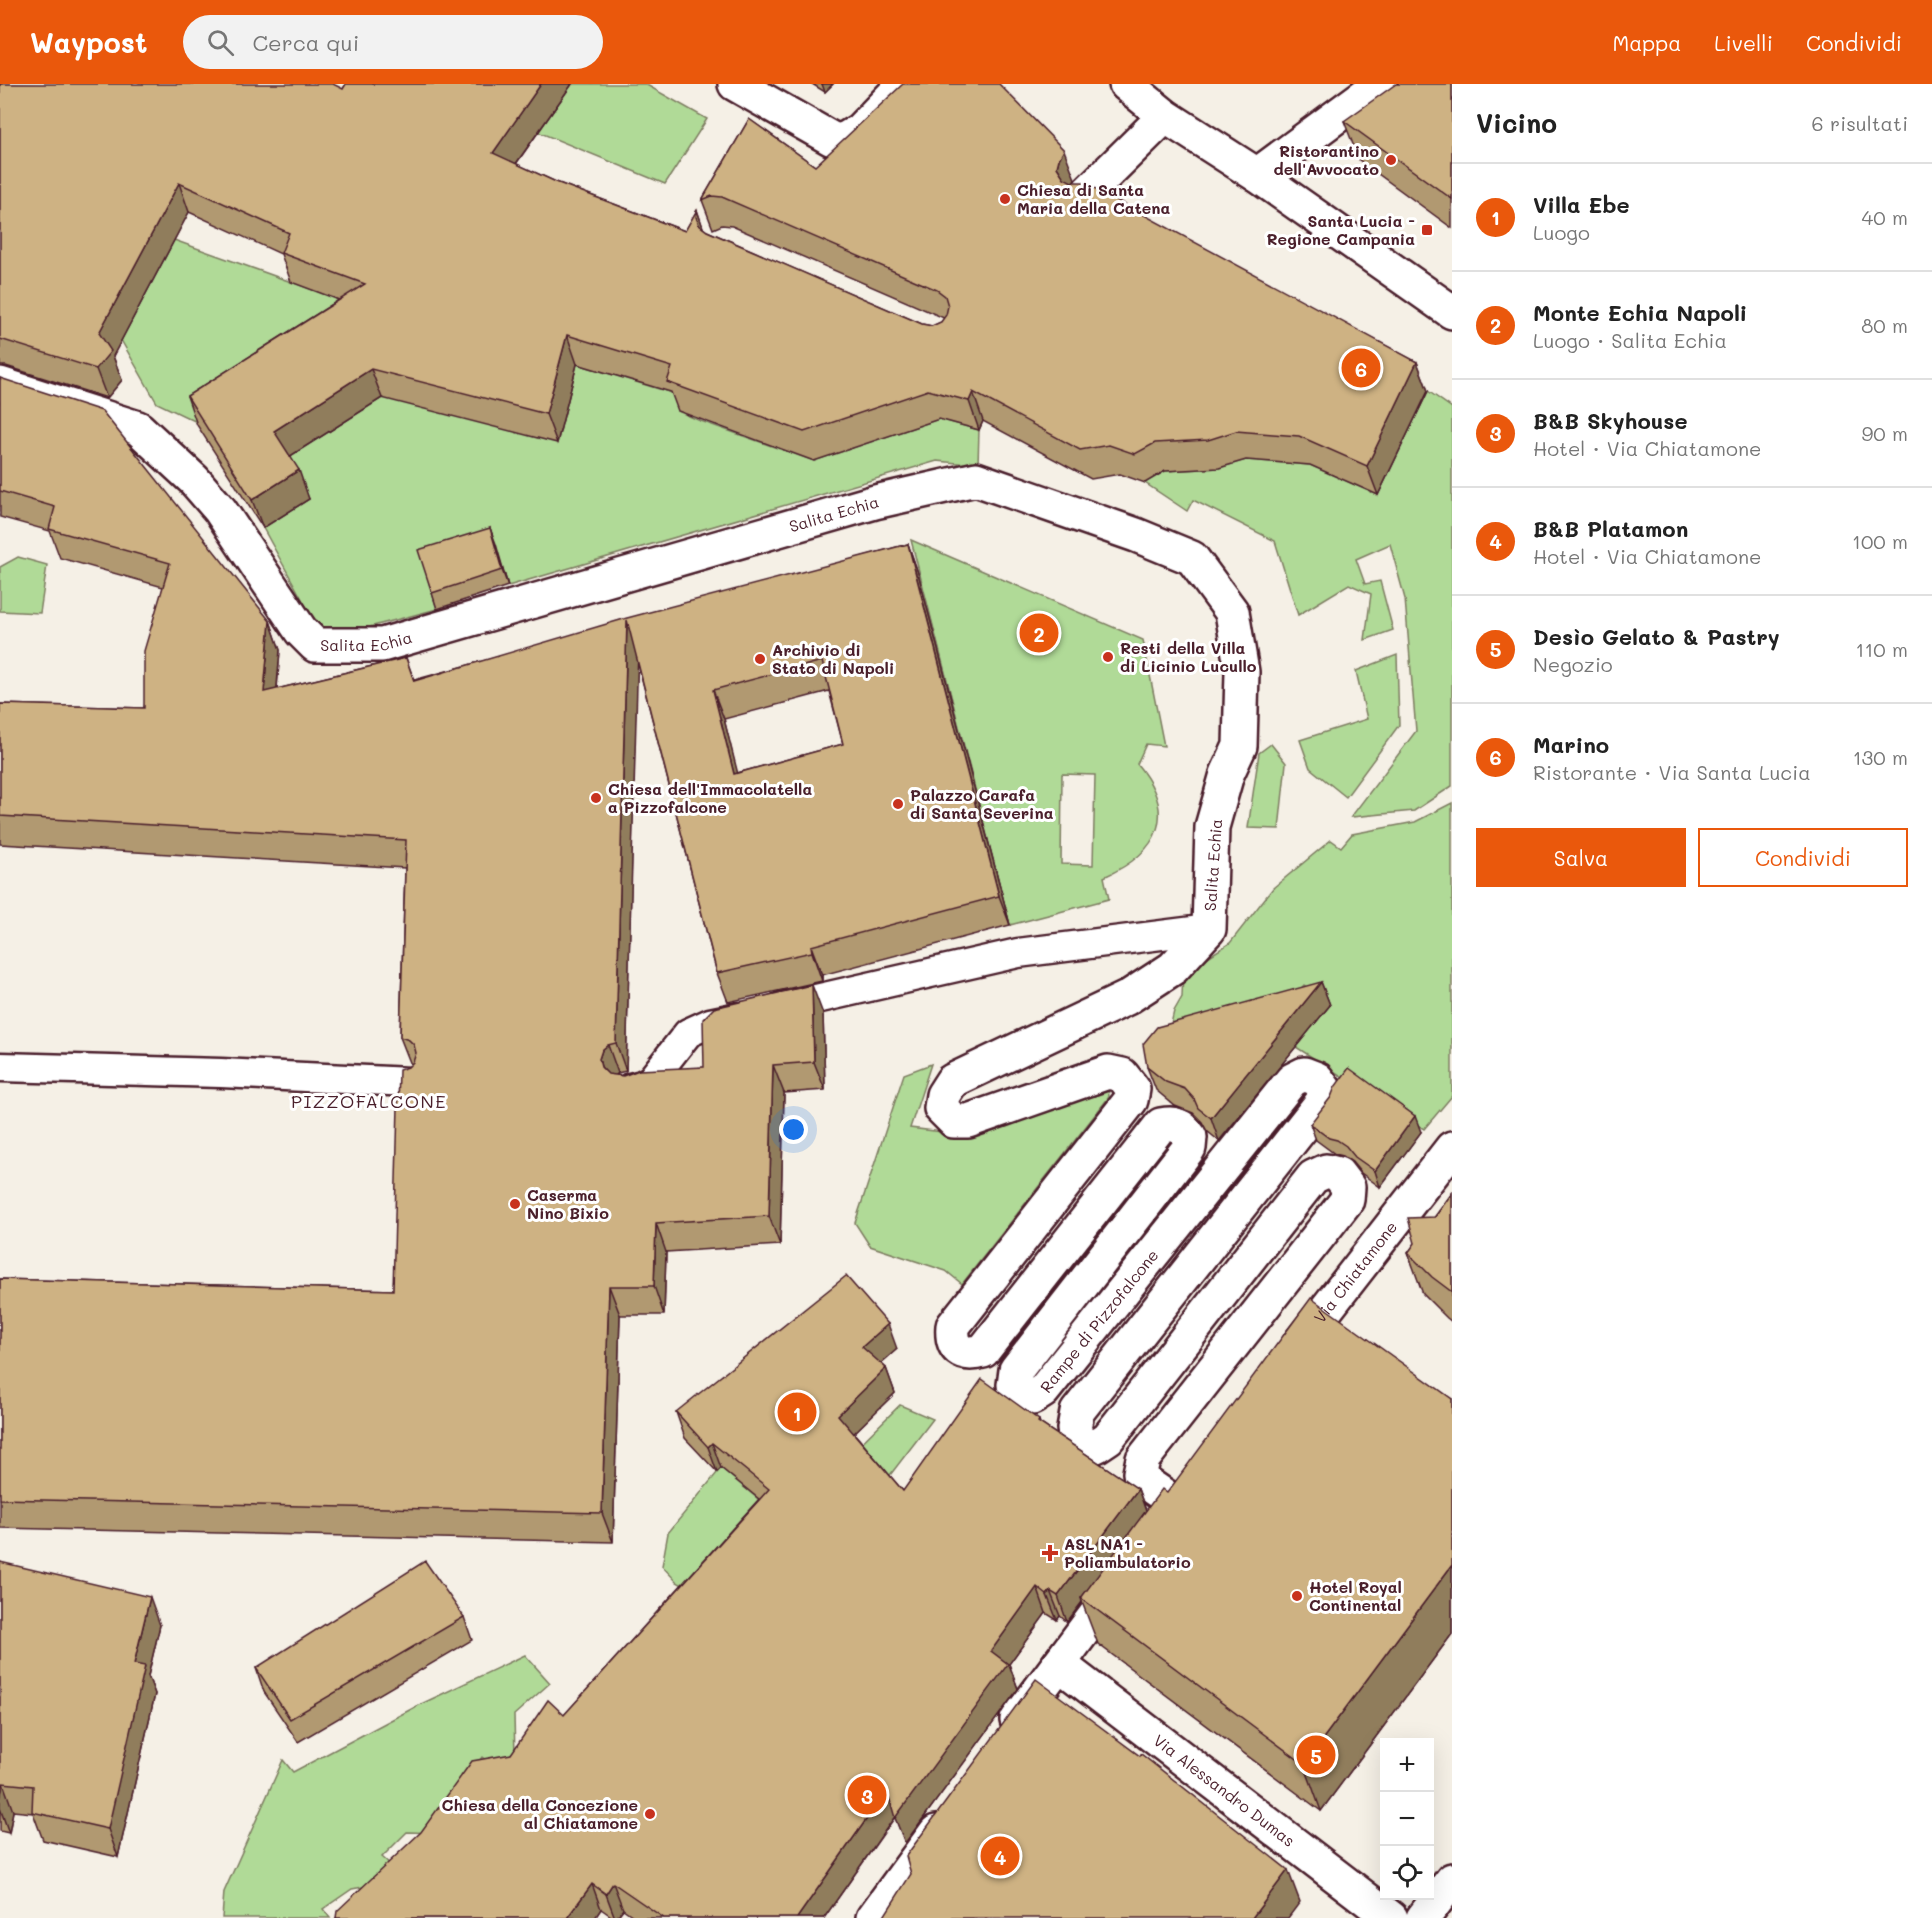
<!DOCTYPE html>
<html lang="it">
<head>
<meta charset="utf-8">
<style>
  body { margin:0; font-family:Mali,sans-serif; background:#f2f2f2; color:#222 }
  .controls { position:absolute; right:18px; bottom:18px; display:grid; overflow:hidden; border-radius:0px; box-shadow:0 6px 24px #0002 }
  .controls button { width:54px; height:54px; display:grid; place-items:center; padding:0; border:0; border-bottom:2px solid #e0e0e0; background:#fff; color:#222; font:30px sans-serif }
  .you { position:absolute; left:794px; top:1046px; width:21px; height:21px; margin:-15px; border:4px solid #fff; border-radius:50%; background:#1a73e8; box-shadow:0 0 0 9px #1a73e833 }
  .badge { display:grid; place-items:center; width:39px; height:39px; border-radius:50%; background:#ea580c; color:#fff; font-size:20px; font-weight:700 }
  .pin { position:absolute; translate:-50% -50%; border:3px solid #fff; box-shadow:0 2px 6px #0006 }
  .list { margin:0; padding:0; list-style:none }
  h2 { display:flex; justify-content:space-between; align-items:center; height:78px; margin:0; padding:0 24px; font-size:26px }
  h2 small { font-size:20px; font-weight:400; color:#767676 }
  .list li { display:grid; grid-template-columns:39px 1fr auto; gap:18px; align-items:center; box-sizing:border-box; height:108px; padding:0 24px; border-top:2px solid #e0e0e0 }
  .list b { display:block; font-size:22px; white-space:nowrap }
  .list p { margin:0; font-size:20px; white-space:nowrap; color:#767676 }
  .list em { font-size:20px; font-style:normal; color:#767676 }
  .actions { display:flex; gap:12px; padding:18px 24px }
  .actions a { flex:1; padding:14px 0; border:2px solid #ea580c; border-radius:0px; text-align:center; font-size:21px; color:#ea580c }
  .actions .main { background:#ea580c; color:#fff }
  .icon { flex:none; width:33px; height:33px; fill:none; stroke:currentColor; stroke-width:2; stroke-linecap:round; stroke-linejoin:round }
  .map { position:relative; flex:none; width:1452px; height:1834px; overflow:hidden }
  header { display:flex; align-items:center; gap:36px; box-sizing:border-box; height:84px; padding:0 30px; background:#ea580c; color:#fff }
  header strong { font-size:28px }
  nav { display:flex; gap:33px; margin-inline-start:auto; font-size:21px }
  .search { width:420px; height:54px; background:#f2f2f2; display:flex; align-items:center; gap:15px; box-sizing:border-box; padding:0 21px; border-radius:33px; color:#767676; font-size:22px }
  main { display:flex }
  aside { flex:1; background:#fff }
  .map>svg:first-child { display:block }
  .green { fill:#b0da97; stroke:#7d7c61; stroke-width:1.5; fill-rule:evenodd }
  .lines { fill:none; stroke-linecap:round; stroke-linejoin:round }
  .service-casing { stroke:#4a1f2b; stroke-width:33 }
  .pedestrian-casing { stroke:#4a1f2b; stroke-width:38 }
  .minor-casing { stroke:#4a1f2b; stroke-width:38 }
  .tertiary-casing { stroke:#4a1f2b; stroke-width:38 }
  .service { stroke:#fff; stroke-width:28 }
  .pedestrian { stroke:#fff; stroke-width:33 }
  .minor { stroke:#fff; stroke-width:33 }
  .tertiary { stroke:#fff; stroke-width:33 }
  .wall { fill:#b19971; stroke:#4a1f2b; stroke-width:1.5; fill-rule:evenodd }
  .shaded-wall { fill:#907d5c; stroke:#4a1f2b; stroke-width:1.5 }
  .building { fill:#ceb283; stroke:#4a1f2b; stroke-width:1.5; fill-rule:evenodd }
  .poi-dot { fill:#c8321e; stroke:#fff; stroke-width:2 }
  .labels { text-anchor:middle; stroke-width:6; stroke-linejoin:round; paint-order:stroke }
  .poi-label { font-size:16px; font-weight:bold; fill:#4a1f2b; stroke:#fff; text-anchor:start }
  .street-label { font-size:16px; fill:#4a1f2b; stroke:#fff }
  .neighbourhood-label { font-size:18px; letter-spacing:1.5px; fill:#4a1f2b; stroke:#fff }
</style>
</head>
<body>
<header>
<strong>Waypost</strong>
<div class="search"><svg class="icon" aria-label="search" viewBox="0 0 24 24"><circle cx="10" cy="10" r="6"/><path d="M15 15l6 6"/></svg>Cerca qui</div>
<nav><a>Mappa</a><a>Livelli</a><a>Condividi</a></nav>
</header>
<main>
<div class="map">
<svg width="1452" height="1834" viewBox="0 0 1452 1834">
  <rect width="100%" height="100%" fill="#f5f0e6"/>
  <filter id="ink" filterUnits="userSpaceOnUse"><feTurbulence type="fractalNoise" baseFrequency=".0167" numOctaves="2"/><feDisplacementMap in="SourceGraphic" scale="12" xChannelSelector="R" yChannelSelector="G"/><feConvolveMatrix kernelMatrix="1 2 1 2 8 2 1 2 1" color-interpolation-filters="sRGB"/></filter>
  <g filter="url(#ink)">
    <g class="green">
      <path d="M 572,0 L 645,0 L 707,35 L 665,100 L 538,48 Z"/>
      <path d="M 174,156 L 333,213 L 363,236 L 577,280 L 682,312 L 678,327 L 698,336 L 814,377 L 939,335 L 979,346 L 978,381 L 937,377 L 508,502 L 495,460 L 424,482 L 437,525 L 324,555 L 263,444 L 309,415 L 201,340 L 157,319 L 121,256 Z"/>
      <path d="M 1428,307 L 1452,324 L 1452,702 L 1414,727 L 1351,733 L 1416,647 L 1405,515 L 1390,460 L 1356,475 L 1365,500 L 1380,497 L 1393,546 L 1365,556 L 1371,510 L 1349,500 L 1298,531 L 1275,457 L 1193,416 L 1187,427 L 1145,399 L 1165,387 L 1219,384 L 1246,376 L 1310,381 L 1378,411 Z"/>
      <path d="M 911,456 L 1143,556 L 1164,662 L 1146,660 L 1137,680 C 1178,730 1160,768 1104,793 L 1109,815 L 1010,841 ZM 1062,690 L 1095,691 L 1093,781 L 1061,780 Z"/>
      <path d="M 18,473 L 47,481 L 40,529 L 0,527 L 0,483 Z"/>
      <path d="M 1397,571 L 1399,641 L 1346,713 L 1310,684 L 1300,656 L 1367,635 L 1356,587 Z"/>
      <path d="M 1271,660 L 1286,679 L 1279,745 L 1248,744 L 1259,669 Z"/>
      <path d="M 1452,719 L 1452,1012 L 1424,1045 L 1296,963 L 1329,921 L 1304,901 L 1272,938 L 1165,966 L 1174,927 L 1182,913 L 1183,889 L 1230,859 L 1273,804 L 1331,756 L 1341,763 L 1352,750 L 1415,738 Z"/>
      <path d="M 931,980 L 910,1044 L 976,1052 L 1108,1002 L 1109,1013 L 962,1200 L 946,1187 L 870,1162 L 855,1139 L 904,990 Z"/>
      <path d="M 900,1321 L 933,1335 L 884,1399 L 821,1399 Z"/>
      <path d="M 721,1384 L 764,1420 L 698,1510 L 677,1498 L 662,1482 L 668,1449 Z"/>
      <path d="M 525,1571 L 550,1599 L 514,1631 L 515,1673 L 492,1681 L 482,1673 L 450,1719 L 440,1749 L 407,1748 L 382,1773 L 407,1795 L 352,1805 L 323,1825 L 330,1834 L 222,1834 L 224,1808 L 283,1676 L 293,1688 L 419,1621 Z"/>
    </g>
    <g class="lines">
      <defs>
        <g id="service">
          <path d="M 781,923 L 1018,869 L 1209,845"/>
          <path d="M 0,983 L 221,989 L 410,998"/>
          <path d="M 630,1004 L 642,1001 L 651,996 L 688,949 L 710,939 L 739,933"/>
        </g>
        <g id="pedestrian">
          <path d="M 1087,109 L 1165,32"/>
          <path d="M 1423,1834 L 1452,1796"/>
        </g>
        <g id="minor">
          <path d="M 735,0 L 832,55 L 842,57 L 860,46 L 904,0"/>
          <path d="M 1126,0 L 1165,32 L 1257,91 L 1452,228"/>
          <path d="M 1257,91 L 1380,0"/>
          <path id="s1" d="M 0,300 L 138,344 L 194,396 L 220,426 L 301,547 L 315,561 L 382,561 L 875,418 L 976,395 L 1136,451 L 1192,474 L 1232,528 L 1242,588 L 1240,662 L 1227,690 L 1212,743 L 1209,845 L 1173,884 L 1127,914 L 952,997 L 943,1011 L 941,1024 L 954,1037 L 968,1037 L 1108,988 L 1122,991 L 1133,1005 L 1131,1016 L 953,1242 C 951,1265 961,1273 983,1267 L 1161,1041 C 1176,1038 1182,1041 1190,1053 L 1189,1064 L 1016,1286 L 1014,1301 L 1019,1312 L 1032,1314 L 1043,1307 L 1292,996 L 1304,990 L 1317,995 L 1325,1006 L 1322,1018 L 1077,1328 L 1074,1345 L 1079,1357 L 1096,1362 L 1108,1354 L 1313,1093 L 1326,1087 L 1338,1090 L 1348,1103 L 1347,1116 L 1143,1375 L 1140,1389 L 1146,1399 L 1178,1421"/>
          <path id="s2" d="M 1059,1580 L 1391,1834"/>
        </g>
        <g id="tertiary">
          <path id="s3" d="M 1300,1259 L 1452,1064"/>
          <path d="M 1017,1636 L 1117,1502"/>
          <path d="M 873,1834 L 936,1748"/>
        </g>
      </defs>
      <use href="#service" class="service-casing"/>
      <use href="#pedestrian" class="pedestrian-casing"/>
      <use href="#minor" class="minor-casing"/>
      <use href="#tertiary" class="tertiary-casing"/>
      <use href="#service" class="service"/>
      <use href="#pedestrian" class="pedestrian"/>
      <use href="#minor" class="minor"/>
      <use href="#tertiary" class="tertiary"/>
    </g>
    <g class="wall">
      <path d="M 0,0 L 343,5 L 346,0 L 572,0 L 516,80 L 556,98 L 685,147 L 697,126 L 703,144 L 707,147 L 922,240 L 932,242 L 941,238 L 944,234 L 732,142 L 722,141 L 713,145 L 702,116 L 749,35 L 815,82 L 1075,95 L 1073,98 L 1417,278 L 1428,307 L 1378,411 L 1310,381 L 1246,376 L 1219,384 L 1165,387 L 1145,399 L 1120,390 L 1091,395 L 983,337 L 979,346 L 939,335 L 814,377 L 678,327 L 671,308 L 577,280 L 557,359 L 382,314 L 290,372 L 309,415 L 263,444 L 197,341 L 187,312 L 339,216 L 291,198 L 281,170 L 189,128 L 113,272 L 122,296 L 107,314 L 6,282 L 0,282 Z"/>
      <path d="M 812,0 L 833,0 L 825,8 Z"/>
      <path d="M 1452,0 L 1452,144 L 1359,76 L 1344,37 Z"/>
      <path d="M 0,294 L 270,537 L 280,566 L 277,605 L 406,574 L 414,596 L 908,460 L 918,489 L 1010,841 L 822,891 L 822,897 L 728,918 L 717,889 L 637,576 L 626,987 L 618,989 L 617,991 L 623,992 L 704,983 L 823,930 L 825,1006 L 784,1009 L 780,1161 L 666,1168 L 664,1231 L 620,1231 L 613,1458 L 0,1444 L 0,1195 L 393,1206 L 408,983 L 411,981 L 400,953 L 405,784 L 0,760 L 0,620 L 144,624 L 163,503 L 60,474 L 50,447 L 0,433 ZM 829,607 L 843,660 L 737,689 L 724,635 Z"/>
      <path d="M 490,444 L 508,502 L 437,525 L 432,509 Z"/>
      <path d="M 1321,898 L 1330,921 L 1219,1057 L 1207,1047 L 1202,1038 L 1193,1029 L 1175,1022 L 1156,1006 L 1147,983 Z"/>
      <path d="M 1310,1040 L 1421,1048 L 1380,1103 L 1361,1089 L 1352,1078 L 1343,1072 L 1335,1070 L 1316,1056 Z"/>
      <path d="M 1452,1109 L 1452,1238 L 1447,1234 L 1423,1210 L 1408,1169 Z"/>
      <path d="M 897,1265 L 881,1279 L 886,1284 L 895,1309 L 854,1349 L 903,1407 L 1039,1336 L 1040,1339 L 1138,1405 L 1146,1426 L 1167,1409 L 1452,1315 L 1452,1550 L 1321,1727 L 1098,1560 L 1082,1518 L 1067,1538 L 1060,1532 L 1057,1536 L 1046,1529 L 1009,1580 L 1018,1605 L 905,1759 L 895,1733 L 824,1834 L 636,1834 L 623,1825 L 616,1834 L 614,1834 L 601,1825 L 595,1834 L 336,1834 L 511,1670 L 564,1631 L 759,1415 L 721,1384 L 717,1388 L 685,1354 L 676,1328 Z"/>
      <path d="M 0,1478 L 160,1541 L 148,1592 L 155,1610 L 118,1773 L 43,1756 L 33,1729 L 13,1727 L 9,1749 L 0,1747 Z"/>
      <path d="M 464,1533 L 472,1556 L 298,1658 L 264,1608 L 256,1584 Z"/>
    </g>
    <g class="shaded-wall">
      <path d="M 541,0 L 572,0 L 503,98 L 493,69 Z"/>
      <path d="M 822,0 L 833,0 L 825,8 Z"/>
      <path d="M 1064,66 L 1075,95 L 1069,103 L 1057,83 L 1059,75 Z"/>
      <path d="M 179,99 L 189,128 L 113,272 L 122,296 L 107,314 L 96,285 L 99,249 Z"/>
      <path d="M 697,126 L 707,155 L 707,162 L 696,133 Z"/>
      <path d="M 567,251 L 577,280 L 557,359 L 546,330 Z"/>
      <path d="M 1417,278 L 1428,307 L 1378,411 L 1367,382 Z"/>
      <path d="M 371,285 L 382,314 L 284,376 L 274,347 Z"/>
      <path d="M 973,308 L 983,337 L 979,346 L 969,317 Z"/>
      <path d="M 299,386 L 309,415 L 263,444 L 252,416 Z"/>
      <path d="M 490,444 L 496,460 L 508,502 L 502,486 Z"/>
      <path d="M 908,460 L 918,489 L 1010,841 L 999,812 Z"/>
      <path d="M 627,536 L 638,565 L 626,987 L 616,959 Z"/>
      <path d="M 270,537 L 280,566 L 274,637 L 264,608 Z"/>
      <path d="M 713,606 L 724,635 L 745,718 L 734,690 Z"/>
      <path d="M 811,862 L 822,891 L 822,897 L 812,868 Z"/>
      <path d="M 1321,898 L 1330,921 L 1219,1057 L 1211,1034 Z"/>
      <path d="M 812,901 L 823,930 L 825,1006 L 814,978 Z"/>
      <path d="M 608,961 L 618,989 L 612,995 L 601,983 L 599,975 L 602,966 Z"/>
      <path d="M 773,981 L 784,1009 L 780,1161 L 769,1132 Z"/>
      <path d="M 1415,1032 L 1421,1048 L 1380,1103 L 1375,1087 Z"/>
      <path d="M 656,1139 L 666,1168 L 664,1231 L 654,1202 Z"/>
      <path d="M 609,1202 L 620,1231 L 613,1458 L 602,1429 Z"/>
      <path d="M 888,1240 L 897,1265 L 871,1288 L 862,1263 Z"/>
      <path d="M 886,1284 L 895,1309 L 847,1356 L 838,1331 Z"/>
      <path d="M 712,1359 L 721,1384 L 717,1388 L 708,1363 Z"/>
      <path d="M 1138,1405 L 1147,1430 L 1081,1514 L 1082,1518 L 1067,1538 L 1058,1512 Z"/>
      <path d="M 1452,1481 L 1452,1550 L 1321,1727 L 1304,1680 Z"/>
      <path d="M 1037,1503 L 1046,1529 L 1009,1580 L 1018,1605 L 905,1759 L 895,1734 L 991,1567 Z"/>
      <path d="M 1050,1507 L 1060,1532 L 1057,1536 L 1047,1511 Z"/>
      <path d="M 150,1513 L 160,1541 L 148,1592 L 155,1610 L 118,1773 L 108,1745 L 134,1580 Z"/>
      <path d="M 3,1699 L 13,1727 L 9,1749 L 0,1724 L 0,1715 Z"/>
      <path d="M 887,1706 L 896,1731 L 824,1834 L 797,1834 Z"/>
      <path d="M 1288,1786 L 1300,1818 L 1288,1834 L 1252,1834 Z"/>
      <path d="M 613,1799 L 623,1825 L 616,1834 L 615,1834 L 606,1810 Z"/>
      <path d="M 592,1800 L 601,1825 L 595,1834 L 567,1834 Z"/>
    </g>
    <g class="building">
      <path d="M 0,0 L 333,0 L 343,5 L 346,0 L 541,0 L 493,69 L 556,98 L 685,147 L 697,126 L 696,133 L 699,141 L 707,147 L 922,240 L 932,242 L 941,238 L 946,231 L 948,222 L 945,212 L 937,206 L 722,113 L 712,112 L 702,116 L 749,35 L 815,82 L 903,0 L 999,0 L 1064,66 L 1059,75 L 1057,83 L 1064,94 L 1072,98 L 1083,98 L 1417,278 L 1367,382 L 1299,352 L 1236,347 L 1208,356 L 1155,359 L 1135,370 L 1109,361 L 1080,366 L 973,308 L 969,317 L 928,306 L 804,348 L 667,298 L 672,283 L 567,251 L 546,330 L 371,285 L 274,347 L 299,386 L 252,416 L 187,312 L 365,200 L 281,169 L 289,149 L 179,99 L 99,249 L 111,267 L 96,285 L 0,255 Z"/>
      <path d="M 1396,0 L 1452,0 L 1452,115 L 1344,37 Z"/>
      <path d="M 0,294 L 102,327 L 270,537 L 264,608 L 406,574 L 414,597 L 627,534 L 908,460 L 999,812 L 811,862 L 812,868 L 717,889 L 627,536 L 616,959 L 608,961 L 602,966 L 599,975 L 601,983 L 608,990 L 623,992 L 639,986 L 704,983 L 703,935 L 714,924 L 812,901 L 814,978 L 773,981 L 769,1132 L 656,1139 L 654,1202 L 609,1202 L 602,1429 L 0,1415 L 0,1195 L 393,1206 L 399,986 L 408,983 L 413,978 L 416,969 L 414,961 L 409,956 L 400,953 L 406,756 L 0,732 L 0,620 L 144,624 L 144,567 L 170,479 L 49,445 L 55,423 L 0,407 ZM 822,577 L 843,660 L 734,690 L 713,606 Z"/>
      <path d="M 490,444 L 502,486 L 432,509 L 418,466 Z"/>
      <path d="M 1321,898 L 1211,1034 L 1198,1024 L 1194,1015 L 1185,1005 L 1166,998 L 1147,983 L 1143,960 L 1157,943 Z"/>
      <path d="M 1349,984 L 1415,1032 L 1375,1087 L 1355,1073 L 1346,1062 L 1337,1056 L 1329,1054 L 1310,1040 L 1331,1013 L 1335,1003 Z"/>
      <path d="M 1452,1109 L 1452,1208 L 1432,1193 L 1408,1169 L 1415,1159 L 1408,1134 L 1435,1133 Z"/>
      <path d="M 846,1192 L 888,1240 L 862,1263 L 886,1284 L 838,1331 L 903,1407 L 982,1295 L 1039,1336 L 1038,1338 L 1138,1405 L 1058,1512 L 1050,1507 L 1047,1511 L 1037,1503 L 991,1567 L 1008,1580 L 895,1734 L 887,1706 L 797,1834 L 664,1834 L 613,1799 L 606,1810 L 592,1800 L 567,1834 L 336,1834 L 337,1827 L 421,1748 L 472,1677 L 511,1670 L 548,1616 L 564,1631 L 769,1405 L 712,1359 L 708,1363 L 676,1328 Z"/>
      <path d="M 1311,1214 L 1452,1315 L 1452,1481 L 1304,1680 L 1081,1514 L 1162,1405 L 1167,1409 Z"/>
      <path d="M 425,1477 L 464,1533 L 290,1635 L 256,1584 Z"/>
      <path d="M 0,1478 L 150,1513 L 134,1580 L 145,1582 L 108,1745 L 32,1728 L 33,1702 L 3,1699 L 0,1715 Z"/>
      <path d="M 1036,1595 L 1140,1672 L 1141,1670 L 1288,1786 L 1252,1834 L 883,1834 L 911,1790 L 906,1772 Z"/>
    </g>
  </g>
  <g class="poi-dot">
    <circle cx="1391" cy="76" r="6"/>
    <circle cx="1005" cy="115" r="6"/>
    <rect x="1421" y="140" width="12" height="12" rx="3"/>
    <circle cx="1108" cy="573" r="6"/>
    <circle cx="760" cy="575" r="6"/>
    <circle cx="596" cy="714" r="6"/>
    <circle cx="898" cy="720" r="6"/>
    <circle cx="515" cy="1120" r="6"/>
    <path d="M1047 1460h6v6h6v6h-6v6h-6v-6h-6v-6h6z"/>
    <circle cx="1297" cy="1512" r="6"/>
    <circle cx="650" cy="1730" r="6"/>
  </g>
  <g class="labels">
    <g class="poi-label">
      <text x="1379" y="73" text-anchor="end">Ristorantino<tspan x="1379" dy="18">dell'Avvocato</tspan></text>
      <text x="1017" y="112">Chiesa di Santa<tspan x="1017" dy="18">Maria della Catena</tspan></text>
      <text x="1415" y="143" text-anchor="end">Santa Lucia -<tspan x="1415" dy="18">Regione Campania</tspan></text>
      <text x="1120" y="570">Resti della Villa<tspan x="1120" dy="18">di Licinio Lucullo</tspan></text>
      <text x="772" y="572">Archivio di<tspan x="772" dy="18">Stato di Napoli</tspan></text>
      <text x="608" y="711">Chiesa dell'Immacolatella<tspan x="608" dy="18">a Pizzofalcone</tspan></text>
      <text x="910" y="717">Palazzo Carafa<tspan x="910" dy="18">di Santa Severina</tspan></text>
      <text x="527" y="1117">Caserma<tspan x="527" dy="18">Nino Bixio</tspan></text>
      <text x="1064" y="1466">ASL NA1 -<tspan x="1064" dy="18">Poliambulatorio</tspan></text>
      <text x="1309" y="1509">Hotel Royal<tspan x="1309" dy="18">Continental</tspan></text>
      <text x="638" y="1727" text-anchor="end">Chiesa della Concezione<tspan x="638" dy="18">al Chiatamone</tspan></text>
    </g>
    <g class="street-label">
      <text dy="6" stroke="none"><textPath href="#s1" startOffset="964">Salita Echia</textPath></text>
      <text dy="6" stroke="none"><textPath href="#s1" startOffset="478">Salita Echia</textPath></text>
      <text transform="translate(1213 781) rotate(-86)" y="6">Salita Echia</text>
      <text dy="6" stroke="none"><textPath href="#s3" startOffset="90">Via Chiatamone</textPath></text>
      <text dy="6" stroke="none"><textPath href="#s1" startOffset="3381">Rampe di Pizzofalcone</textPath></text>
      <text dy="6" stroke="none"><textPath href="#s2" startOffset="208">Via Alessandro Dumas</textPath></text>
    </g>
    <g class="neighbourhood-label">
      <text x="369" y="1024">PIZZOFALCONE</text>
    </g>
  </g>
</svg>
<div class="controls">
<button>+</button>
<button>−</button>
<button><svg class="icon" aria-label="locate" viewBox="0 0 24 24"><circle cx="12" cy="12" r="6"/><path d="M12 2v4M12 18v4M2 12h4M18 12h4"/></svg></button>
</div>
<div class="you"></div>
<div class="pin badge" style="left:797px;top:1328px">1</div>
<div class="pin badge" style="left:1039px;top:549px">2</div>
<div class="pin badge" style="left:867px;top:1711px">3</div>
<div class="pin badge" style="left:1000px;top:1772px">4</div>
<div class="pin badge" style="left:1316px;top:1671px">5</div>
<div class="pin badge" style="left:1361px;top:284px">6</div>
</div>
<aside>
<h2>Vicino<small>6 risultati</small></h2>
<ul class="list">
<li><span class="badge">1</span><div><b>Villa Ebe</b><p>Luogo</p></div><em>40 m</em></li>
<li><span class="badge">2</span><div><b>Monte Echia Napoli</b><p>Luogo · Salita Echia</p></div><em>80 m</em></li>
<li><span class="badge">3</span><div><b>B&amp;B Skyhouse</b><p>Hotel · Via Chiatamone</p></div><em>90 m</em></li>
<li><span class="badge">4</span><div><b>B&amp;B Platamon</b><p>Hotel · Via Chiatamone</p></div><em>100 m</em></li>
<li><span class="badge">5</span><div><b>Desìo Gelato &amp; Pastry</b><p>Negozio</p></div><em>110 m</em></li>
<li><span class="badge">6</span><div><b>Marino</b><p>Ristorante · Via Santa Lucia</p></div><em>130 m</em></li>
</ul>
<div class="actions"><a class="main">Salva</a><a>Condividi</a></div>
</aside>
</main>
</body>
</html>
